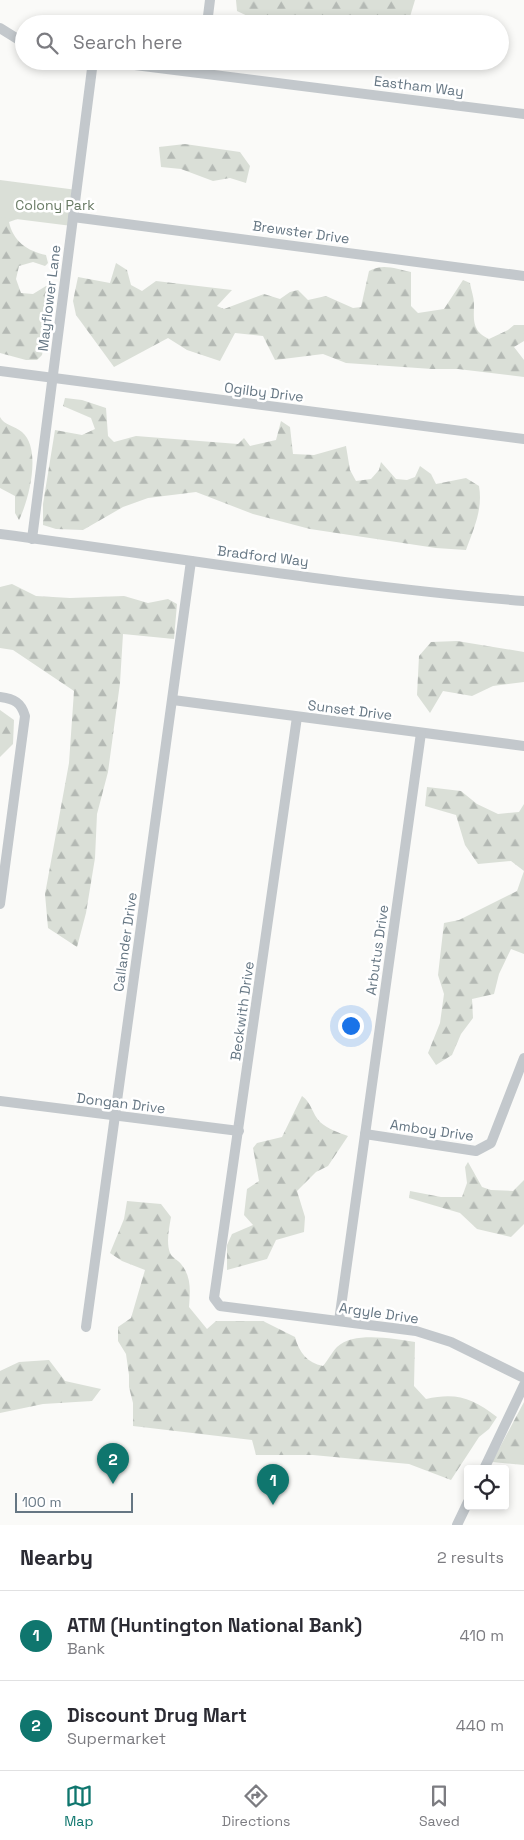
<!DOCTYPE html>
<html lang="en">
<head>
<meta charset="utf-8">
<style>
  body { margin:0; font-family:"Space Grotesk",sans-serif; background:#f7f7f7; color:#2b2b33 }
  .controls { position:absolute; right:15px; bottom:15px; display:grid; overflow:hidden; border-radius:5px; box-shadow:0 2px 8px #0003 }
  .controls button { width:45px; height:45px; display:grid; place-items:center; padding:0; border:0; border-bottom:1px solid #e1e1e2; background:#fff; color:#2b2b33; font:25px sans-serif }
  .scale { position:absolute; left:15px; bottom:12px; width:118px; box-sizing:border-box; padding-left:5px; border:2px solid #657683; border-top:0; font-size:14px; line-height:18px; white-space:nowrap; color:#657683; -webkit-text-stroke:4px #fff; paint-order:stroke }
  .you { position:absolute; left:350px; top:1025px; width:18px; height:18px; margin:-12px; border:4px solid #fff; border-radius:50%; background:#1a73e8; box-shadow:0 0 0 8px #1a73e833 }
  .badge { display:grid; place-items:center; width:32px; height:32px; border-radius:50%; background:#0f766e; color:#fff; font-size:16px; font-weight:700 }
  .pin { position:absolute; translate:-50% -41px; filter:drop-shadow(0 1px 2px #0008) }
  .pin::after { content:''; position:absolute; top:26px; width:18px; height:15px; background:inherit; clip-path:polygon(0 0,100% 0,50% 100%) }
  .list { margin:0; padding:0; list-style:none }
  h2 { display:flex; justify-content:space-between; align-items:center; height:65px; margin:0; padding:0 20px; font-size:21px }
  h2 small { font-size:16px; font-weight:400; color:#7c7c81 }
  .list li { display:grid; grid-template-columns:32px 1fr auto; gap:15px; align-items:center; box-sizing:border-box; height:90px; padding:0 20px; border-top:1px solid #e1e1e2 }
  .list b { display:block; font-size:19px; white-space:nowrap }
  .list p { margin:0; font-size:16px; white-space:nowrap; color:#7c7c81 }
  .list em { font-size:16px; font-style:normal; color:#7c7c81 }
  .icon { flex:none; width:28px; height:28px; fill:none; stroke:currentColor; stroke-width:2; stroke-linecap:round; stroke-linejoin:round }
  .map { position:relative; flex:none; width:524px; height:1525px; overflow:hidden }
  .search { position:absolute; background:#fff; box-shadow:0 2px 8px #0003; left:15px; right:15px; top:15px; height:55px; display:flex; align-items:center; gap:12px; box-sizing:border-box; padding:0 18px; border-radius:28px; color:#7c7c81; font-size:19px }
  .sheet { height:245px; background:#fff }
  nav { display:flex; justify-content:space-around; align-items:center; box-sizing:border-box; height:70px; border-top:1px solid #e1e1e2; background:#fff; font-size:14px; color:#7c7c81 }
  nav a { display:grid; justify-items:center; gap:2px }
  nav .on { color:#0f766e }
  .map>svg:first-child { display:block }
  .forest { fill:url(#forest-firs) }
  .park { fill:#dadfd7 }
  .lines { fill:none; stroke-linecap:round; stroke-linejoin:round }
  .minor { stroke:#c3c8cc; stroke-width:10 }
  .labels { text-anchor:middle; stroke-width:5; stroke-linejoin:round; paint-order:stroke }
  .street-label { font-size:14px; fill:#657683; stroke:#fff }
  .park-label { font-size:14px; fill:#687a64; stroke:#fff }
</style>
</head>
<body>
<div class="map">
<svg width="524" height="1525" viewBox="0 0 524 1525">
  <defs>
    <pattern id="forest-firs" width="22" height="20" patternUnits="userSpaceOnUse" patternTransform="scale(1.25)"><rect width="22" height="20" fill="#dadfd7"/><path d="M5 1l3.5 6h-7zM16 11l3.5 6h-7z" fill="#b4b9b4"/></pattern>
  </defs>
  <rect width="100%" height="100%" fill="#fafaf8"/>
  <g class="forest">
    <path d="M 236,0 L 415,0 L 409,20 L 400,24 L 260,22 L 237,11 Z"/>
    <path d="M 185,144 L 240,152 L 250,166 L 246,183 L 230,178 L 213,181 L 181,169 L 161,167 L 159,147 Z"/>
    <path d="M 0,202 L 23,217 L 9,222 C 13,241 27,251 46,255 L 48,263 L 45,266 L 33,262 L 19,266 L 16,279 L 21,293 L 33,294 L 46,286 L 49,288 L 50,309 L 42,355 L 37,360 L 26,360 L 0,353 Z"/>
    <path d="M 116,263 L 127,270 L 131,285 L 142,291 L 156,281 L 232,290 L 217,306 L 224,309 L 264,294 L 280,299 L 290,292 L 298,290 L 308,300 L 326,296 L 353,308 L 361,307 L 369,271 C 383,263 396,269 411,272 L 411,306 L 418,313 L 444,309 L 463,280 L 470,283 C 471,290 474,297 474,304 C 474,318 471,331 489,339 L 508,330 L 514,325 L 524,325 L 524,341 L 514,347 L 524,360 L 524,377 L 458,369 L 432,369 L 346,363 L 323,354 L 275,360 L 263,336 L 235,333 L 220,361 L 187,350 L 168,338 L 114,367 L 76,315 L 73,301 L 78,277 L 110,283 Z"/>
    <path d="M 65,398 L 82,400 L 106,408 L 108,436 L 114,442 L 136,436 L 238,444 L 244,438 L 250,446 L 276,440 L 281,421 L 290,427 L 293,454 L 314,455 L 346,446 L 350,470 L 356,481 L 371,479 L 379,470 L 381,462 L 396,479 L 407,480 L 415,477 L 420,466 L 431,474 L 436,484 L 466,478 L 479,486 C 483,509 474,528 466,550 L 436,548 L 310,529 L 253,514 L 196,492 L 148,498 L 123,507 L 83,530 L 56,529 L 43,525 L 43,504 L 55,430 L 82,435 L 95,429 L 91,418 L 63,406 Z"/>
    <path d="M 0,417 C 4,425 15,426 22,432 C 42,449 29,500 19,520 L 15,513 L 15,496 L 0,488 Z"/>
    <path d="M 12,584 L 36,596 L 70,598 L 124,596 L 148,603 L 168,599 L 177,604 L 174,639 L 123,634 L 120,683 L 108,772 L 97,814 L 95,858 L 86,913 L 77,947 L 48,928 L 45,894 L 69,763 L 74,691 L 13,650 L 0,648 L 0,587 Z"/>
    <path d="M 457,641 L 524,652 L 524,682 L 493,686 L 472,696 L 443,691 L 430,713 L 417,695 L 419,656 L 431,642 Z"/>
    <path d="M 0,710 L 14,720 L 13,744 L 0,757 Z"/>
    <path d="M 427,787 L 461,791 L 477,804 L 498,814 L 519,812 L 524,804 L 524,954 L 511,949 L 499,974 L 494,994 L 472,999 L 473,1018 L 461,1034 L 452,1055 L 436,1065 L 428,1053 L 440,1023 L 444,994 L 438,975 L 444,923 L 459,920 L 517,891 L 524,871 L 511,861 L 478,864 L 465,845 L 456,815 L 425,806 Z"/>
    <path d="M 302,1096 C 312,1103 312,1114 320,1122 C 328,1129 339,1133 348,1136 L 328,1166 L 316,1172 L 297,1191 L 305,1217 L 304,1232 L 276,1240 L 267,1259 L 227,1270 L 227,1245 L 232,1234 L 253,1225 L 244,1215 L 247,1189 L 259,1181 L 253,1148 L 257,1143 L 282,1137 Z"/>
    <path d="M 468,1162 L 482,1187 L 491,1190 L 513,1191 L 524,1180 L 524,1224 L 511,1237 L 477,1229 L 460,1213 L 409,1198 L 410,1191 L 441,1197 L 462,1197 L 467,1183 L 465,1167 Z"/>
    <path d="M 127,1201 L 161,1204 L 171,1217 C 169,1229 166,1242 170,1253 C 172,1258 178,1260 181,1264 C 192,1277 190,1292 189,1307 L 207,1329 L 216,1321 L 263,1321 L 295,1337 C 299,1352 307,1363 323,1366 C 328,1360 332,1352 337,1347 C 354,1331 394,1339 415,1342 L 414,1386 L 426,1399 C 456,1392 473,1398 497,1417 L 489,1429 L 479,1437 L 451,1480 L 409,1464 L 313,1455 L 256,1455 L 252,1440 L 133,1426 L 133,1403 L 129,1387 L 129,1375 L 126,1354 L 118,1341 L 118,1327 L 131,1318 L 145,1270 L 122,1261 L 110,1253 L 124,1219 Z"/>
    <path d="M 49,1360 L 65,1381 L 101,1389 L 92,1401 L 43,1404 L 0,1413 L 0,1371 L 19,1362 Z"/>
    <path d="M 524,1402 L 524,1465 L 492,1462 Z"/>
  </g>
  <path class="park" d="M 0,180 L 77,190 L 72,226 L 0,217 Z"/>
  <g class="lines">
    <g class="minor">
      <path d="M 207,24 L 210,0"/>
      <path d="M 0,28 L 24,43"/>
      <path d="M 103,61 L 524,114"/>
      <path d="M 200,72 L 202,61"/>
      <path d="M 73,217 L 524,276"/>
      <path d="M 0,371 L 524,439"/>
      <path d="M 0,534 C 174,557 349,587 524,601"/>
      <path d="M 32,539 L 93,61"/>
      <path d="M 0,697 C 14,699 21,702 25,716 L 0,904"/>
      <path d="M 173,700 L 524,746"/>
      <path d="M 297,717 L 214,1298 L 220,1306 L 416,1331 L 451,1342 L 524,1378"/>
      <path d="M 0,1101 L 239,1131"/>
      <path d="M 365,1134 L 476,1151 L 491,1143 L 524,1058"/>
      <path d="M 339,1321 L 421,733"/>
      <path d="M 86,1327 L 191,561"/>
      <path d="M 484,1469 L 524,1385"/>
      <path d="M 457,1525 L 468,1502"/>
    </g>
  </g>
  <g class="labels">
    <g class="street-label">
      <text transform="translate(419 86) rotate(7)" y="5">Eastham Way</text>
      <text transform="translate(301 232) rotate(8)" y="5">Brewster Drive</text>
      <text transform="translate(49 298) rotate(-83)" y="5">Mayflower Lane</text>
      <text transform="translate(264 392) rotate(7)" y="5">Ogilby Drive</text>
      <text transform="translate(263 556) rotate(7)" y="5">Bradford Way</text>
      <text transform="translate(350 710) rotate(7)" y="5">Sunset Drive</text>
      <text transform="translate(125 942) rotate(-82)" y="5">Callander Drive</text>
      <text transform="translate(377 950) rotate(-82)" y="5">Arbutus Drive</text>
      <text transform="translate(242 1011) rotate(-82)" y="5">Beckwith Drive</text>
      <text transform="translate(121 1103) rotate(7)" y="5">Dongan Drive</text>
      <text transform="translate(432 1130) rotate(8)" y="5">Amboy Drive</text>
      <text transform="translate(379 1313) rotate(8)" y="5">Argyle Drive</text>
    </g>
    <g class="park-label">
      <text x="55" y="210">Colony Park</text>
    </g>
  </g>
</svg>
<div class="controls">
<button><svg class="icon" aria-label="locate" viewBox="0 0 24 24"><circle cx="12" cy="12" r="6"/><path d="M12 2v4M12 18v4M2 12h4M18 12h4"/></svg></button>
</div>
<div class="scale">100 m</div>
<div class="you"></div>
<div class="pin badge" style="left:273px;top:1505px">1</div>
<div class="pin badge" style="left:113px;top:1484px">2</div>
<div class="search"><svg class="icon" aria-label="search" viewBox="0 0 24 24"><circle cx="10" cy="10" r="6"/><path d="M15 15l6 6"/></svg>Search here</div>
</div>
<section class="sheet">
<h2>Nearby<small>2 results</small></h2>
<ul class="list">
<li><span class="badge">1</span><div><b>ATM (Huntington National Bank)</b><p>Bank</p></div><em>410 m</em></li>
<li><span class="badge">2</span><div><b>Discount Drug Mart</b><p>Supermarket</p></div><em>440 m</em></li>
</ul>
</section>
<nav>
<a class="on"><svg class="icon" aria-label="map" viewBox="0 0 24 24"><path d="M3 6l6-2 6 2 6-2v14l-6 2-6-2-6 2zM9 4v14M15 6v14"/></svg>Map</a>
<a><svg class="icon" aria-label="directions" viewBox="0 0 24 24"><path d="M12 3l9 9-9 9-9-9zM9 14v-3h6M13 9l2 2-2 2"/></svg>Directions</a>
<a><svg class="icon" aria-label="saved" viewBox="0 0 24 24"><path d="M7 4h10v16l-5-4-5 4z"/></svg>Saved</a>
</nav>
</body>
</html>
